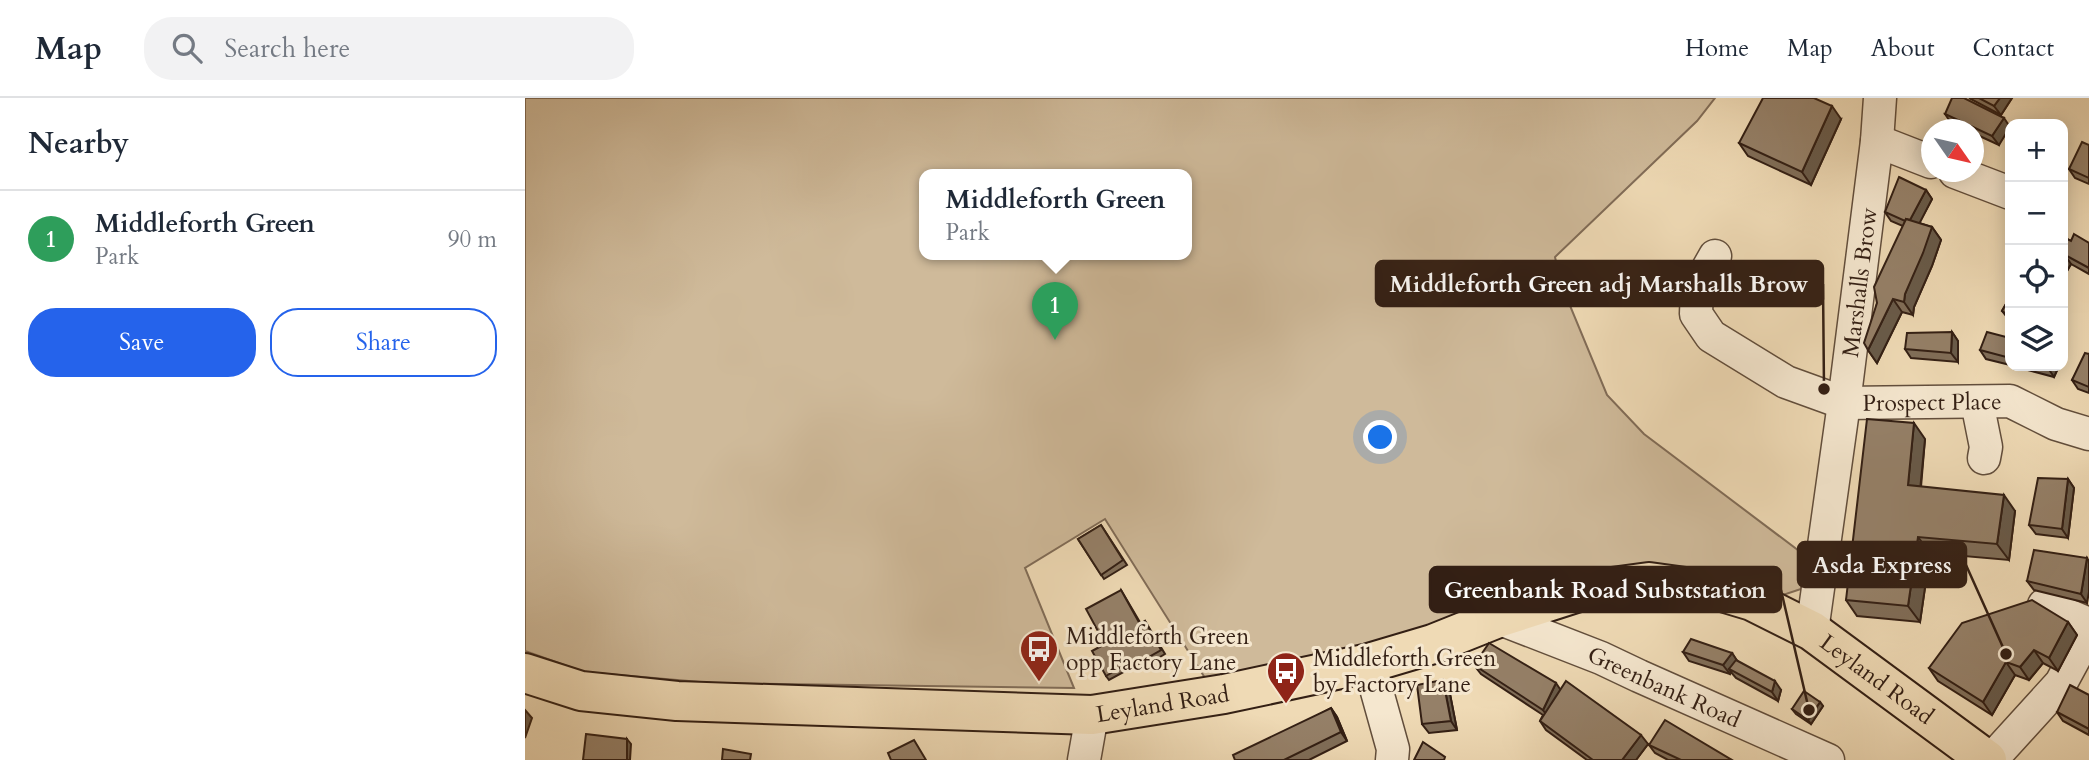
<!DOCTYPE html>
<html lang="en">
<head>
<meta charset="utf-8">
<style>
  body { margin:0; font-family:Cardo,serif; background:#f2f2f3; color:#1f2937 }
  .controls { position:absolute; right:21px; top:21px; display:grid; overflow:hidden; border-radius:14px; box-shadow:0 4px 18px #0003 }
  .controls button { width:63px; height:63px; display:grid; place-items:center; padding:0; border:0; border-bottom:2px solid #e0e1e3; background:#fff; color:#1f2937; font:35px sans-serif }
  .compass { position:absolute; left:1396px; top:21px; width:63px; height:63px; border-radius:50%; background:#fff; box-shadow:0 4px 18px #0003; rotate:124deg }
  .you { position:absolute; left:856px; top:340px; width:24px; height:24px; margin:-18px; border:5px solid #fff; border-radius:50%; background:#1a73e8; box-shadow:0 0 0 10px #1a73e833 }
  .badge { display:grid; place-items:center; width:46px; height:46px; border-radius:50%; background:#2563eb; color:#fff; font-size:23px; font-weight:700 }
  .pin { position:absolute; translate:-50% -58px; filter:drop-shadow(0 2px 4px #0008) }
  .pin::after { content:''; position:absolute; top:37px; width:24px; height:21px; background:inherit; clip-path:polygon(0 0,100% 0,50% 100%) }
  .popup { position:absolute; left:394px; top:71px; width:273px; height:91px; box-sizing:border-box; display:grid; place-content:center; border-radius:14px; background:#fff; filter:drop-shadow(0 2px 5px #0005); font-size:23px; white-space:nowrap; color:#747a83 }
  .popup b { font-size:26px; color:#1f2937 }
  .popup::after { content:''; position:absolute; left:50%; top:100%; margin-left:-14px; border:14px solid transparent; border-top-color:#fff }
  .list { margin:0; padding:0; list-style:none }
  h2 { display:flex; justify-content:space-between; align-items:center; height:91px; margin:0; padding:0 28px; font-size:30px }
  h2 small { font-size:23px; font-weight:400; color:#747a83 }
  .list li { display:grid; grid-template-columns:46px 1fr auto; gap:21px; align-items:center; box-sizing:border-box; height:98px; padding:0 28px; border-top:2px solid #e0e1e3 }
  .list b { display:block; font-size:26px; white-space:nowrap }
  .list p { margin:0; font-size:23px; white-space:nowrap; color:#747a83 }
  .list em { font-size:23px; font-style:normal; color:#747a83 }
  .actions { display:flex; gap:14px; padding:21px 28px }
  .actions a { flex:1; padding:16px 0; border:2px solid #2563eb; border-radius:28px; text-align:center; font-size:24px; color:#2563eb }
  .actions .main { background:#2563eb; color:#fff }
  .icon { flex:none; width:38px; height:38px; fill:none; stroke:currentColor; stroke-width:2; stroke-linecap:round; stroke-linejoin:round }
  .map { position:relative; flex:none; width:1564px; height:662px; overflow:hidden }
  header { display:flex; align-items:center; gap:42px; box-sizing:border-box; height:98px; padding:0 35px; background:#fff; border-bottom:2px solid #e0e1e3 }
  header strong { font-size:33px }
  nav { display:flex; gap:38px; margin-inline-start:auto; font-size:24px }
  .search { width:490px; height:63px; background:#f2f2f3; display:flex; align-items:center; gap:18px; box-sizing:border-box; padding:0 24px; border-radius:28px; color:#747a83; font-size:26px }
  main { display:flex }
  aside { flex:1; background:#fff }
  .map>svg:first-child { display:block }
  .green { fill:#cfba9a; stroke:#816c57; stroke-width:2; fill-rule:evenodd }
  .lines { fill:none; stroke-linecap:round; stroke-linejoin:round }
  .minor-casing { stroke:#624e3c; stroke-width:35 }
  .major-casing { stroke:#331f14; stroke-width:42 }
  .minor { stroke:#f5e7cf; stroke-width:32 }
  .major { stroke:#efdab5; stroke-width:38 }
  .wall { fill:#806e59; stroke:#331f14; stroke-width:2 }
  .shaded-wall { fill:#685a49; stroke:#331f14; stroke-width:2 }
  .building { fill:#958068; stroke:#331f14; stroke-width:2 }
  .labels { text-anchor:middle; stroke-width:6; stroke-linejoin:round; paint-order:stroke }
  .street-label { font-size:23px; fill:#331f14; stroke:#f5e7cf }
  .poi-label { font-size:23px; fill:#331f14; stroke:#f5e7cf; text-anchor:start }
  .leader { fill:none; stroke:#331f14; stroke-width:2.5 }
  .callout-dot { fill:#331f14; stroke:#f5e7cf; stroke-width:2.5 }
  .callout { fill:#331f14; stroke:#331f14; stroke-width:2.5 }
  .callout-label { font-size:24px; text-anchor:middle; font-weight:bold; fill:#fff }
</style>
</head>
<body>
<header>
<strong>Map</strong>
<div class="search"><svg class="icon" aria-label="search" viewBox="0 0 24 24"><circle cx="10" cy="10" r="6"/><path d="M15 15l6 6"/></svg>Search here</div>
<nav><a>Home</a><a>Map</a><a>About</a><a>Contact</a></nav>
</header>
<main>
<aside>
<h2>Nearby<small></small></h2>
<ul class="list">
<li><span class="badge" style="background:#2e9e5b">1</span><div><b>Middleforth Green</b><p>Park</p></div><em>90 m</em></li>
</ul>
<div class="actions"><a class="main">Save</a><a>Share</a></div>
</aside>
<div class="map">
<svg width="1564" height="662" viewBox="0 0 1564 662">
  <rect width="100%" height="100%" fill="#efdab5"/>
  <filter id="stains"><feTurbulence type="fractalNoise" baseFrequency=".00286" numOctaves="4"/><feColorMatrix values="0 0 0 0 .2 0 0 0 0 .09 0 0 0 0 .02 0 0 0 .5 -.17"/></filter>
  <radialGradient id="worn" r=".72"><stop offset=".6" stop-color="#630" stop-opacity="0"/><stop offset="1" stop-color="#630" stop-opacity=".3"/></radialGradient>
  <path class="green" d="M 0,0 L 1190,0 L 1172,23 L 1030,159 L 1036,186 L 1082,297 L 1119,336 L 1282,459 L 1276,491 L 1258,497 L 1154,473 L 903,529 L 818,553 L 680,580 L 580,421 L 500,470 L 549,590 L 187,585 L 59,574 L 0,553 ZM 399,76 L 661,76 L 661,156 L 399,156 Z"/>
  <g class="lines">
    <defs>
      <g id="minor">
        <path d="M 1352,43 L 1406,64"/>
        <path d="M 1430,74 L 1485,95"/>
        <path id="s1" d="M 1190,158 L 1172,190 L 1171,216 L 1186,238 L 1261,284 L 1319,305 L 1485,303 L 1531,326 L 1564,336"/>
        <path d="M 1452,304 L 1461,349 L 1459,360"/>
        <path d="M 1519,507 L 1564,526"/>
        <path id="s2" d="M 973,520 L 1076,560 L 1114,578 L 1303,662"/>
        <path id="s3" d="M 1287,533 L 1319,305 L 1352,43 L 1355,0"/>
        <path d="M 844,565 L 868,651 L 867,662"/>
        <path d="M 559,662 L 567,617"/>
        <path d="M 1466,662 L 1536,585 L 1564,533"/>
      </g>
      <g id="major">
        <path id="s4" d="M 0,575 L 56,593 L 152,603 L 567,617 L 699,596 L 844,565 L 908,546 L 973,520 L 1057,493 L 1124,484 L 1197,494 L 1227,503 L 1287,533 L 1462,662"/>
      </g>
    </defs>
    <use href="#minor" class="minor-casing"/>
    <use href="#major" class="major-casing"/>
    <use href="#minor" class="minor"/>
    <use href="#major" class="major"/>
  </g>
  <g class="wall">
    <path d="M 1444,0 L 1487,0 L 1476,17 Z"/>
    <path d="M 1420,16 L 1479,20 L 1474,47 L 1448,35 L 1448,32 L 1441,32 L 1426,25 Z"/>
    <path d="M 1316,21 L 1286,87 L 1223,58 L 1214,45 Z"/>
    <path d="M 1564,47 L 1564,86 L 1550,80 L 1544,71 Z"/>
    <path d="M 1401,92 L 1407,101 L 1394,125 L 1407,129 L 1416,142 L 1407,168 L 1389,209 L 1388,217 L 1377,214 L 1352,265 L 1343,252 L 1352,205 L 1378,128 L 1366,123 L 1360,114 Z"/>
    <path d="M 1538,139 L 1546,143 L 1564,145 L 1564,176 L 1546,166 L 1538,180 Z"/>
    <path d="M 1485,199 L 1485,223 L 1477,213 Z"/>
    <path d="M 1427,234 L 1433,243 L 1433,264 L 1386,260 L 1380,251 Z"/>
    <path d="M 1485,240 L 1485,267 L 1461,261 L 1455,252 Z"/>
    <path d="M 1564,256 L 1564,295 L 1553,291 L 1547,282 Z"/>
    <path d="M 1488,268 L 1534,268 L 1529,279 Z"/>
    <path d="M 1400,341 L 1396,389 L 1490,413 L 1484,462 L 1405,455 L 1395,524 L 1332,518 L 1321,502 Z"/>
    <path d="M 1543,381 L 1549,390 L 1543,440 L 1511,436 L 1504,427 Z"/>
    <path d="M 576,427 L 602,467 L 579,481 L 553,441 Z"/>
    <path d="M 1562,460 L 1562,505 L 1509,492 L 1502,483 Z"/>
    <path d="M 596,492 L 616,526 L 620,523 L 640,556 L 618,569 L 615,565 L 584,582 L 581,578 L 580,546 Z"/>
    <path d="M 1543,524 L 1552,537 L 1533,573 L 1518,565 L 1504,582 L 1490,577 L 1467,617 L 1413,583 L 1404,570 Z"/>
    <path d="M 1158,554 L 1207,555 L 1212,563 L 1256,592 L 1253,603 L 1211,580 L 1206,574 L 1205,576 L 1164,563 Z"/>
    <path d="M 949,567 L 1035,592 L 1123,646 L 1111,662 L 1062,662 L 1021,632 L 1015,623 L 1018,617 L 956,576 Z"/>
    <path d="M 918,582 L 924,591 L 932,632 L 904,635 L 897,626 Z"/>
    <path d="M 1564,597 L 1564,637 L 1538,623 L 1532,614 Z"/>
    <path d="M 1295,604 L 1298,608 L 1286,626 L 1271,616 L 1267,611 Z"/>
    <path d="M 806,610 L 812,619 L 822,643 L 784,662 L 710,662 Z"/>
    <path d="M 1124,647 L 1207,662 L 1143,662 L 1130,655 Z"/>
  </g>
  <g class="shaded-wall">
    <path d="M 1475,0 L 1487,0 L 1476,17 L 1469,8 Z"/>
    <path d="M 1307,8 L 1316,21 L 1286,87 L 1277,74 Z"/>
    <path d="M 1479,20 L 1485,29 L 1474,47 L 1467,38 Z"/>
    <path d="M 1401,92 L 1407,101 L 1390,134 L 1383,125 Z"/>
    <path d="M 1407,129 L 1416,142 L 1407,168 L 1389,209 L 1388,217 L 1379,204 L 1380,196 Z"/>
    <path d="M 1540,157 L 1546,166 L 1538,180 L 1538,160 Z"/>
    <path d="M 1368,201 L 1377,214 L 1352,265 L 1343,252 Z"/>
    <path d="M 1427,234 L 1433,243 L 1433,264 L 1426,255 Z"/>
    <path d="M 1524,268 L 1534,268 L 1529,279 L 1523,270 Z"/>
    <path d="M 1389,325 L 1400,341 L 1394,403 L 1383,387 Z"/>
    <path d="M 1543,381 L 1549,390 L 1543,440 L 1537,431 Z"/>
    <path d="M 1479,397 L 1490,413 L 1484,462 L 1472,446 Z"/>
    <path d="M 1393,439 L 1405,455 L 1395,524 L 1383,508 Z"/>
    <path d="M 1562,460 L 1564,463 L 1564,494 L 1562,505 L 1556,496 Z"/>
    <path d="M 1543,524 L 1552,537 L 1533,573 L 1524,560 Z"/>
    <path d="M 1509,552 L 1518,565 L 1504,582 L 1495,569 Z"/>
    <path d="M 1207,555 L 1213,564 L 1204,571 L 1206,574 L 1205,576 L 1198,567 Z"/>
    <path d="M 1481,564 L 1490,577 L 1467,617 L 1458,604 Z"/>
    <path d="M 918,582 L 924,591 L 932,632 L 926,623 Z"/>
    <path d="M 1250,583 L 1256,592 L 1253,603 L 1247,594 Z"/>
    <path d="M 1031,585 L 1037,594 L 1024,621 L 1018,612 Z"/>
    <path d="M 1295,604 L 1298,608 L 1286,626 L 1283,622 Z"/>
    <path d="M 806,610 L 812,619 L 822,643 L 816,634 Z"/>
    <path d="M 0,612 L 7,620 L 0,640 Z"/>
    <path d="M 1116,637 L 1123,646 L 1111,662 L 1097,662 Z"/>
    <path d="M 102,641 L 106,646 L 105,662 L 102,662 Z"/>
  </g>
  <g class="building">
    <path d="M 1238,0 L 1289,0 L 1307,8 L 1277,74 L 1214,45 Z"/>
    <path d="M 1427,0 L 1439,0 L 1479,20 L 1467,38 L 1420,16 Z"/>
    <path d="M 1454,0 L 1475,0 L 1469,8 Z"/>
    <path d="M 1557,44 L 1564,47 L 1564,80 L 1544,71 Z"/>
    <path d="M 1374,79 L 1401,92 L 1385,122 L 1381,121 L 1380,123 L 1360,114 Z"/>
    <path d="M 1381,121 L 1407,129 L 1398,155 L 1380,196 L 1379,204 L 1368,201 L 1343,252 L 1339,245 L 1352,205 L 1349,189 Z"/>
    <path d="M 1549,136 L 1564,145 L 1564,170 L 1540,157 L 1542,152 L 1538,160 L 1538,139 L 1546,143 Z"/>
    <path d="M 1485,199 L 1485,218 L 1477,213 Z"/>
    <path d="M 1427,234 L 1426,255 L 1380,251 L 1382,235 Z"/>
    <path d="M 1462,234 L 1485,240 L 1485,260 L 1455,252 Z"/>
    <path d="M 1560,255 L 1564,256 L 1564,289 L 1547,282 Z"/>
    <path d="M 1342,321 L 1389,325 L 1383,387 L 1479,397 L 1472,446 L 1393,439 L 1383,508 L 1321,502 Z"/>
    <path d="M 1513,380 L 1543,381 L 1537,431 L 1504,427 Z"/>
    <path d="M 576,427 L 598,462 L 576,477 L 553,441 Z"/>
    <path d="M 1509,452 L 1562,460 L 1556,496 L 1502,483 Z"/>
    <path d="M 596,492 L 615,526 L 620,523 L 636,552 L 615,564 L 612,560 L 581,578 L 567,553 L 580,546 L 561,511 Z"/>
    <path d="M 1507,502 L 1543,524 L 1524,560 L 1509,552 L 1495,569 L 1481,564 L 1458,604 L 1404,570 L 1437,525 Z"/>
    <path d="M 1166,541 L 1207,555 L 1198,567 L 1158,554 Z"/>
    <path d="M 964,545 L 1031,585 L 1018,612 L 949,567 Z"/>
    <path d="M 1211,562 L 1250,583 L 1247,594 L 1204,571 Z"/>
    <path d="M 918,582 L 926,623 L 897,626 L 892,587 Z"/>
    <path d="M 1041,583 L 1116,637 L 1097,662 L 1068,662 L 1015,623 Z"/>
    <path d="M 1545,587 L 1564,597 L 1564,631 L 1532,614 Z"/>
    <path d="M 1279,593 L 1295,604 L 1283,622 L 1267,611 Z"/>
    <path d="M 806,610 L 816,634 L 759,662 L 710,662 L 708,657 Z"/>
    <path d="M 1140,622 L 1207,662 L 1156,662 L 1124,647 Z"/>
    <path d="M 61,636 L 102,641 L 102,662 L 58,662 Z"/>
    <path d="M 389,642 L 401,662 L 366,662 L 363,655 Z"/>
    <path d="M 898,644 L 920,659 L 919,662 L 889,662 Z"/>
    <path d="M 198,651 L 226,656 L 225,662 L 197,662 Z"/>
  </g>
  <defs>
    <symbol id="bus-pin" viewBox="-11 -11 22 30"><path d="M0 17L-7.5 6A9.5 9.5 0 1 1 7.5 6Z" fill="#8f2418" stroke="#f5e7cf"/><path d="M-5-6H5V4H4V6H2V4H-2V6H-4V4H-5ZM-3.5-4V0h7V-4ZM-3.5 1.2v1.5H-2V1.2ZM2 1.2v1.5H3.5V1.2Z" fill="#fff"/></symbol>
  </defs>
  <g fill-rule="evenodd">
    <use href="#bus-pin" x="492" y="529" width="44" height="60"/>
    <use href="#bus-pin" x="739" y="551" width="44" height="60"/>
  </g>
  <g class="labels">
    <g class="street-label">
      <text dy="8" stroke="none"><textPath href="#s3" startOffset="352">Marshalls Brow</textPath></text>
      <text dy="8" stroke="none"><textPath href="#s1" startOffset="327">Prospect Place</textPath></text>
      <text dy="8" stroke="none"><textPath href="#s4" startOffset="1398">Leyland Road</textPath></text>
      <text dy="8" stroke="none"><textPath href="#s2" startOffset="180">Greenbank Road</textPath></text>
      <text dy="8" stroke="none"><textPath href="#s4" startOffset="642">Leyland Road</textPath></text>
    </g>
    <g class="poi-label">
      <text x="541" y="546">Middleforth Green<tspan x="541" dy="26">opp Factory Lane</tspan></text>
      <text x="788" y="568">Middleforth Green<tspan x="788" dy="26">by Factory Lane</tspan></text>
    </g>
  </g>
  <path class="leader" d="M1299 291L1298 186M1481 556L1441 467M1284 612L1256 492"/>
  <g class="callout-dot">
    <circle cx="1299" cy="291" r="7"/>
    <circle cx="1481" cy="556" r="7"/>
    <circle cx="1284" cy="612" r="7"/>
  </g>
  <g class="callout">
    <rect x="851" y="163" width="447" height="45" rx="7"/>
    <rect x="1273" y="444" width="168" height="45" rx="7"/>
    <rect x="905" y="469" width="351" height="45" rx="7"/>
  </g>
  <g class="callout-label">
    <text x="1074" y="194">Middleforth Green adj Marshalls Brow</text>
    <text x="1357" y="475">Asda Express</text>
    <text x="1080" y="500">Greenbank Road Subststation</text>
  </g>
  <rect width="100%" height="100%" filter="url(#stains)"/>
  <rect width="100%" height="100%" fill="url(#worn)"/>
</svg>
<div class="controls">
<button>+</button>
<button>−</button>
<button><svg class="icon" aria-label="locate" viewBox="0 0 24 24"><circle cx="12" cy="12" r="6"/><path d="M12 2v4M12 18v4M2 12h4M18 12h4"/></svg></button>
<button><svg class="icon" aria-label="layers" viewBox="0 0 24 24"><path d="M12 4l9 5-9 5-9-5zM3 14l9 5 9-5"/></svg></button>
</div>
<svg class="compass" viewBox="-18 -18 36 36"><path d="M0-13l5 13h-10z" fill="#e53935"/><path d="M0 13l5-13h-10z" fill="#747a83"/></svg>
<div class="you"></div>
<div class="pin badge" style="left:530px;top:242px;background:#2e9e5b">1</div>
<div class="popup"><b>Middleforth Green</b>Park</div>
</div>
</main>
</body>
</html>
